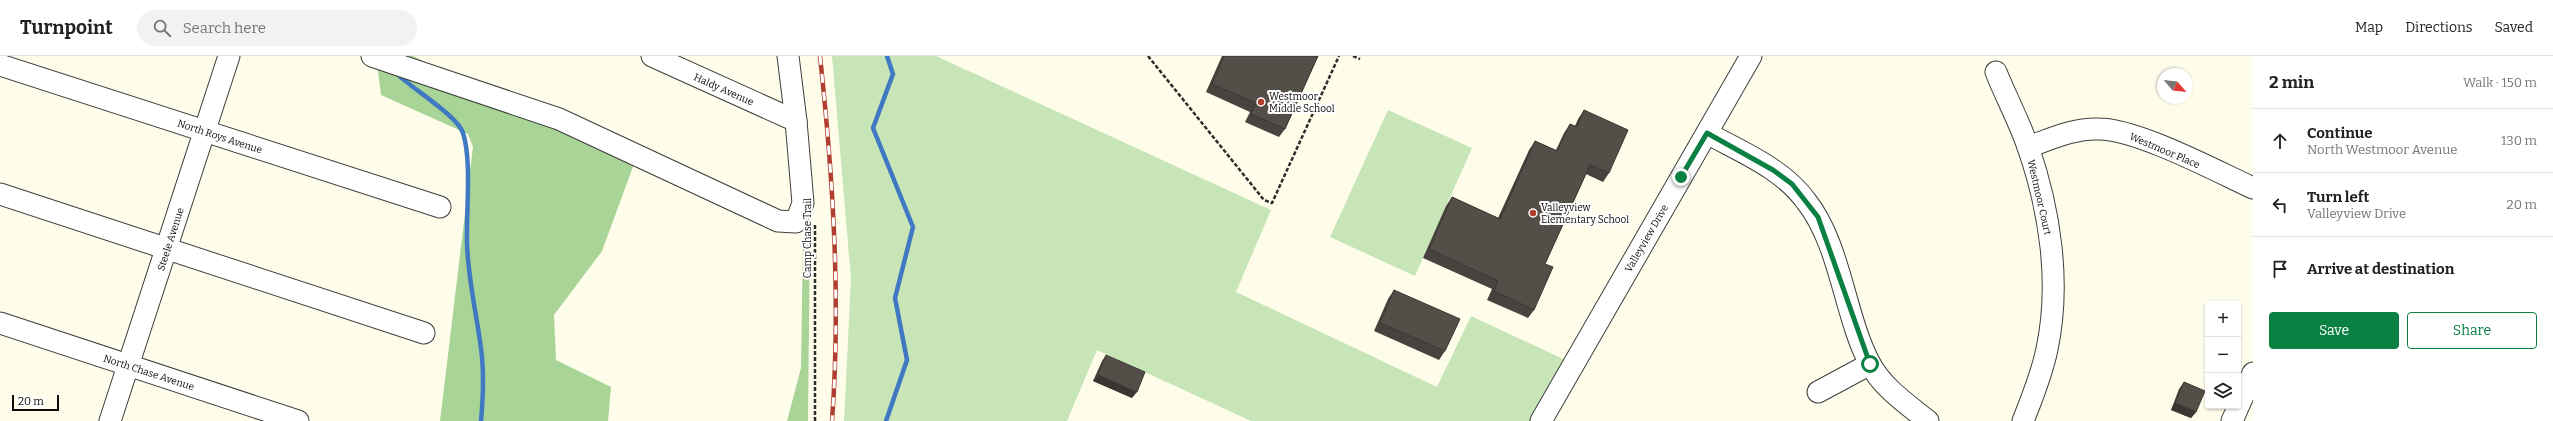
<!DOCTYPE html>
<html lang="en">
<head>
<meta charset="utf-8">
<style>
  body { margin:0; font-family:Bitter,serif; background:#f2f2f2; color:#222 }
  .controls { position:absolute; right:12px; bottom:12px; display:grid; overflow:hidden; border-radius:4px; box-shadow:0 1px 3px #0004 }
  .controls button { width:36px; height:36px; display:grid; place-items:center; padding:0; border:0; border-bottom:1px solid #e0e0e0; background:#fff; color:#222; font:20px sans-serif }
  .compass { position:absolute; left:2157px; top:12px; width:36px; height:36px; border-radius:50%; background:#fff; box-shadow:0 1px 3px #0004; rotate:118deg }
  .scale { position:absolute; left:12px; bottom:10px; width:47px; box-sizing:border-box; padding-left:4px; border:2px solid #0b0b0b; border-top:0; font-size:11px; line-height:14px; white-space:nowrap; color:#0b0b0b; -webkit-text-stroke:3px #fff; paint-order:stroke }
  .stop { position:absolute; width:12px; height:12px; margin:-9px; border:3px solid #0b8043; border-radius:50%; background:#fff }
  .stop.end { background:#0b8043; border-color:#fff; box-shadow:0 1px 4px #0008 }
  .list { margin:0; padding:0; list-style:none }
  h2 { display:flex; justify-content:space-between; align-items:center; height:52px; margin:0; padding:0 16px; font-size:17px }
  h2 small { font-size:13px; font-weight:400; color:#767676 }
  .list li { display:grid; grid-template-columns:26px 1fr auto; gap:12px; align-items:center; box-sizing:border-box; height:64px; padding:0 16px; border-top:1px solid #e0e0e0 }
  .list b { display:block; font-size:15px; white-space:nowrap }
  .list p { margin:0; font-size:13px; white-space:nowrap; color:#767676 }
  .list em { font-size:13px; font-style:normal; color:#767676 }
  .actions { display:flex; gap:8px; padding:12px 16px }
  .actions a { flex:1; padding:9px 0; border:1px solid #0b8043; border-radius:4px; text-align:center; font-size:14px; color:#0b8043 }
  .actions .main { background:#0b8043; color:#fff }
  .icon { flex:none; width:22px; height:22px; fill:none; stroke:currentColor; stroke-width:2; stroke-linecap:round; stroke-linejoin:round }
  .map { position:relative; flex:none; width:2253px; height:365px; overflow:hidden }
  header { display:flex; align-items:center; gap:24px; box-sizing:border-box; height:56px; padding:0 20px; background:#fff; border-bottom:1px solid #e0e0e0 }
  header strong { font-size:19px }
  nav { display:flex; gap:22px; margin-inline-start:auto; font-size:14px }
  .search { width:280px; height:36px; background:#f2f2f2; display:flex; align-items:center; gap:10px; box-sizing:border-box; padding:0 14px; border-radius:22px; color:#767676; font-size:15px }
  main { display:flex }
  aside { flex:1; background:#fff }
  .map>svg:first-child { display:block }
  .green { fill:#c7e5b7 }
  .forest { fill:#a9d497 }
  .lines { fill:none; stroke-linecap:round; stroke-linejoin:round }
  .stream { stroke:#3f78c3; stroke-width:4.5 }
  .minor-casing { stroke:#3e3e3e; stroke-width:23 }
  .path { stroke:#2d2d2d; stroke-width:2.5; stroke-dasharray:4 2; stroke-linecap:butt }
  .minor { stroke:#fff; stroke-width:21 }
  .rail-casing { stroke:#b03d2e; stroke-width:4.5 }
  .rail { stroke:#fff; stroke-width:3; stroke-dasharray:9; stroke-linecap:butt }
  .wall { fill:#47433e }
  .shaded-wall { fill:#3a3732 }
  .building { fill:#534e48; stroke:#3a3732 }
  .route { stroke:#0b8043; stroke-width:5 }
  .poi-dot { fill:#b03d2e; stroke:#fff; stroke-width:1.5 }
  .labels { text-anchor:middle; stroke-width:4; stroke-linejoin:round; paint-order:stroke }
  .street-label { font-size:10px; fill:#0b0b0b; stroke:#fff }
  .poi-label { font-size:10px; fill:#0b0b0b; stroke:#fff; text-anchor:start }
</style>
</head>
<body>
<header>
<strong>Turnpoint</strong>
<div class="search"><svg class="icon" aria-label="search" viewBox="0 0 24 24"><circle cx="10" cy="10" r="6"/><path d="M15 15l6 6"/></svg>Search here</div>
<nav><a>Map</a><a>Directions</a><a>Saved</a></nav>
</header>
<main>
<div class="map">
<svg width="2253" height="365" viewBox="0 0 2253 365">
  <rect width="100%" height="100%" fill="#fefdea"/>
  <g class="green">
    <path d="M 832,0 L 936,0 L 1271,154 L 1236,236 L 1437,331 L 1471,260 L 1574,308 L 1541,365 L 1251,365 L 1097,294 L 1067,365 L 844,365 L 851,223 Z"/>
    <path d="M 1388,54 L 1472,92 L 1415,220 L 1330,181 Z"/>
  </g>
  <g class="forest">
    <path d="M 376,0 L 413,0 L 634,108 L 602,195 L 554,259 L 556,304 L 611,331 L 608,365 L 440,365 L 473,91 L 468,78 L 381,39 Z"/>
    <path d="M 810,174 L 808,365 L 787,365 L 801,312 L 803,181 Z"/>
  </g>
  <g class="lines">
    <g class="stream">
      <path d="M 396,17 C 411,32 458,60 463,77 C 472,104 466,157 467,187 C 468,226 478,263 482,301 C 484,323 483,343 481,365"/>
      <path d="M 886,365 L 907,304 L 895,242 L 913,171 L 873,72 L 893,18 L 887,0"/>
    </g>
    <defs>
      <g id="minor">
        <path d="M 372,0 L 559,63 L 778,165 L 796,166 L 803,147 L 796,65 L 788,0"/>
        <path d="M 652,0 L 796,65"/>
        <path d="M 0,9 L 440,151"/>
        <path d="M 1996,16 C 2006,41 2019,65 2028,91 C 2050,154 2061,227 2047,293 C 2042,318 2032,342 2023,365"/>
        <path d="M 1707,77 C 1741,96 1782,112 1806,145 C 1841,189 1844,259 1870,308 C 1883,332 1907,348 1928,365"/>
        <path d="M 2028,91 C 2051,83 2074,72 2099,73 C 2137,73 2216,115 2253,132"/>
        <path d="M 0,138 L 424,277"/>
        <path d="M 0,267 L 298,365"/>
        <path d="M 1818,336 L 1870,308"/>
        <path d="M 110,365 L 229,0"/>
        <path d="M 1541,365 L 1751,0"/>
        <path d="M 2232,365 L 2253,317"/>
      </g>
    </defs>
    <use href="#minor" class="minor-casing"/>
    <g class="path">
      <path d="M 1148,0 L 1264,144 L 1272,147 L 1339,0"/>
      <path d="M 1353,0 L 1360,3"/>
      <path d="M 815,365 L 815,168"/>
    </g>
    <use href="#minor" class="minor"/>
    <defs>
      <path id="rail" d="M 820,0 C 833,121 841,243 832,365"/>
    </defs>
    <use href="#rail" class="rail-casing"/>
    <use href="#rail" class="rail"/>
  </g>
  <g class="wall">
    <path d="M 1222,0 L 1318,0 L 1285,73 L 1279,81 L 1245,66 L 1250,56 L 1206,36 Z"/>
    <path d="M 1584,54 L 1609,117 L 1603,126 L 1586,118 L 1545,208 L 1534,254 L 1528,262 L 1487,244 L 1492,233 L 1423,202 L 1446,150 L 1452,141 L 1498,162 L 1529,94 L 1535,85 L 1556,94 L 1564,77 L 1570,68 L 1575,70 L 1578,63 Z"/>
    <path d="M 1394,234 L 1445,295 L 1439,304 L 1374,275 L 1388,243 Z"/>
    <path d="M 1106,299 L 1132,342 L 1093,325 L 1102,305 Z"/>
    <path d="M 2184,326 L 2196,356 L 2191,362 L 2171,354 L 2179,333 Z"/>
  </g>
  <g class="shaded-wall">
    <path d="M 1098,319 L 1137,336 L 1132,342 L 1093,325 Z"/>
    <path d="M 2175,347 L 2196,356 L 2191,362 L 2171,354 Z"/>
  </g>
  <g class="building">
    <path d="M 1224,0 L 1318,0 L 1285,73 L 1251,58 L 1256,47 L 1212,28 Z"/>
    <path d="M 1584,54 L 1628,74 L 1609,117 L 1590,109 L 1545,208 L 1553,211 L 1534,254 L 1494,235 L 1498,225 L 1429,193 L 1452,141 L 1500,163 L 1535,85 L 1557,95 L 1570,68 L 1577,71 Z"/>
    <path d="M 1394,234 L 1460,263 L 1445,295 L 1380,267 Z"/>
    <path d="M 1106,299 L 1145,316 L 1137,336 L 1098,319 Z"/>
    <path d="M 2184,326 L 2205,335 L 2196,356 L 2175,347 Z"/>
  </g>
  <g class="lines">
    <path class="route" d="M 1681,121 L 1707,77 L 1773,114 L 1792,128 L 1818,161 L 1870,308"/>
  </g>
  <g class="poi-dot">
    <circle cx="1261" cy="46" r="4"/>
    <circle cx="1533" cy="157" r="4"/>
  </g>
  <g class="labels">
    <g class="street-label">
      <text transform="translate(724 33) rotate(24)" y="4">Haldy Avenue</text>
      <text transform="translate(220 80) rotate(18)" y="4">North Roys Avenue</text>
      <text transform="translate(2165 94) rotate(23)" y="4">Westmoor Place</text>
      <text transform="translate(2040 141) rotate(77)" y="4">Westmoor Court</text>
      <text transform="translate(807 182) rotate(-90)" y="4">Camp Chase Trail</text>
      <text transform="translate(1646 182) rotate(-60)" y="4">Valleyview Drive</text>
      <text transform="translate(170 183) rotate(-72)" y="4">Steele Avenue</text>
      <text transform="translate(149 316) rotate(18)" y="4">North Chase Avenue</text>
    </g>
    <g class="poi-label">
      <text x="1269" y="44">Westmoor<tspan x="1269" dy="12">Middle School</tspan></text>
      <text x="1541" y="155">Valleyview<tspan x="1541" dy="12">Elementary School</tspan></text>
    </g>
  </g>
</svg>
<div class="controls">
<button>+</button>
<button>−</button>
<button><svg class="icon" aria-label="layers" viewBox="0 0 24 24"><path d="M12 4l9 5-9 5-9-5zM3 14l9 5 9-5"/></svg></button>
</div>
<svg class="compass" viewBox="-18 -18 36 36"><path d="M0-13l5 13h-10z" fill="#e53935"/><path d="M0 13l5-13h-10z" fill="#767676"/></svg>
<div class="scale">20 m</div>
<div class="stop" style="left:1870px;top:308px"></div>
<div class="stop end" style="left:1681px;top:121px"></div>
</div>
<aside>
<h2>2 min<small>Walk · 150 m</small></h2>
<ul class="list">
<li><svg class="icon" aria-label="ahead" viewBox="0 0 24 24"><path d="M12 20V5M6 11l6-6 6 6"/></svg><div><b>Continue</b><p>North Westmoor Avenue</p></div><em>130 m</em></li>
<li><svg class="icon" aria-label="left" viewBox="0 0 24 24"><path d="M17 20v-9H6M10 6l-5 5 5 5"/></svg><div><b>Turn left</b><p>Valleyview Drive</p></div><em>20 m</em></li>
<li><svg class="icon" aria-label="arrive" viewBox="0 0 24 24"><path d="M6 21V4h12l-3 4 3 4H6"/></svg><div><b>Arrive at destination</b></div></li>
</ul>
<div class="actions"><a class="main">Save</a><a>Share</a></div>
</aside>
</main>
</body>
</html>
